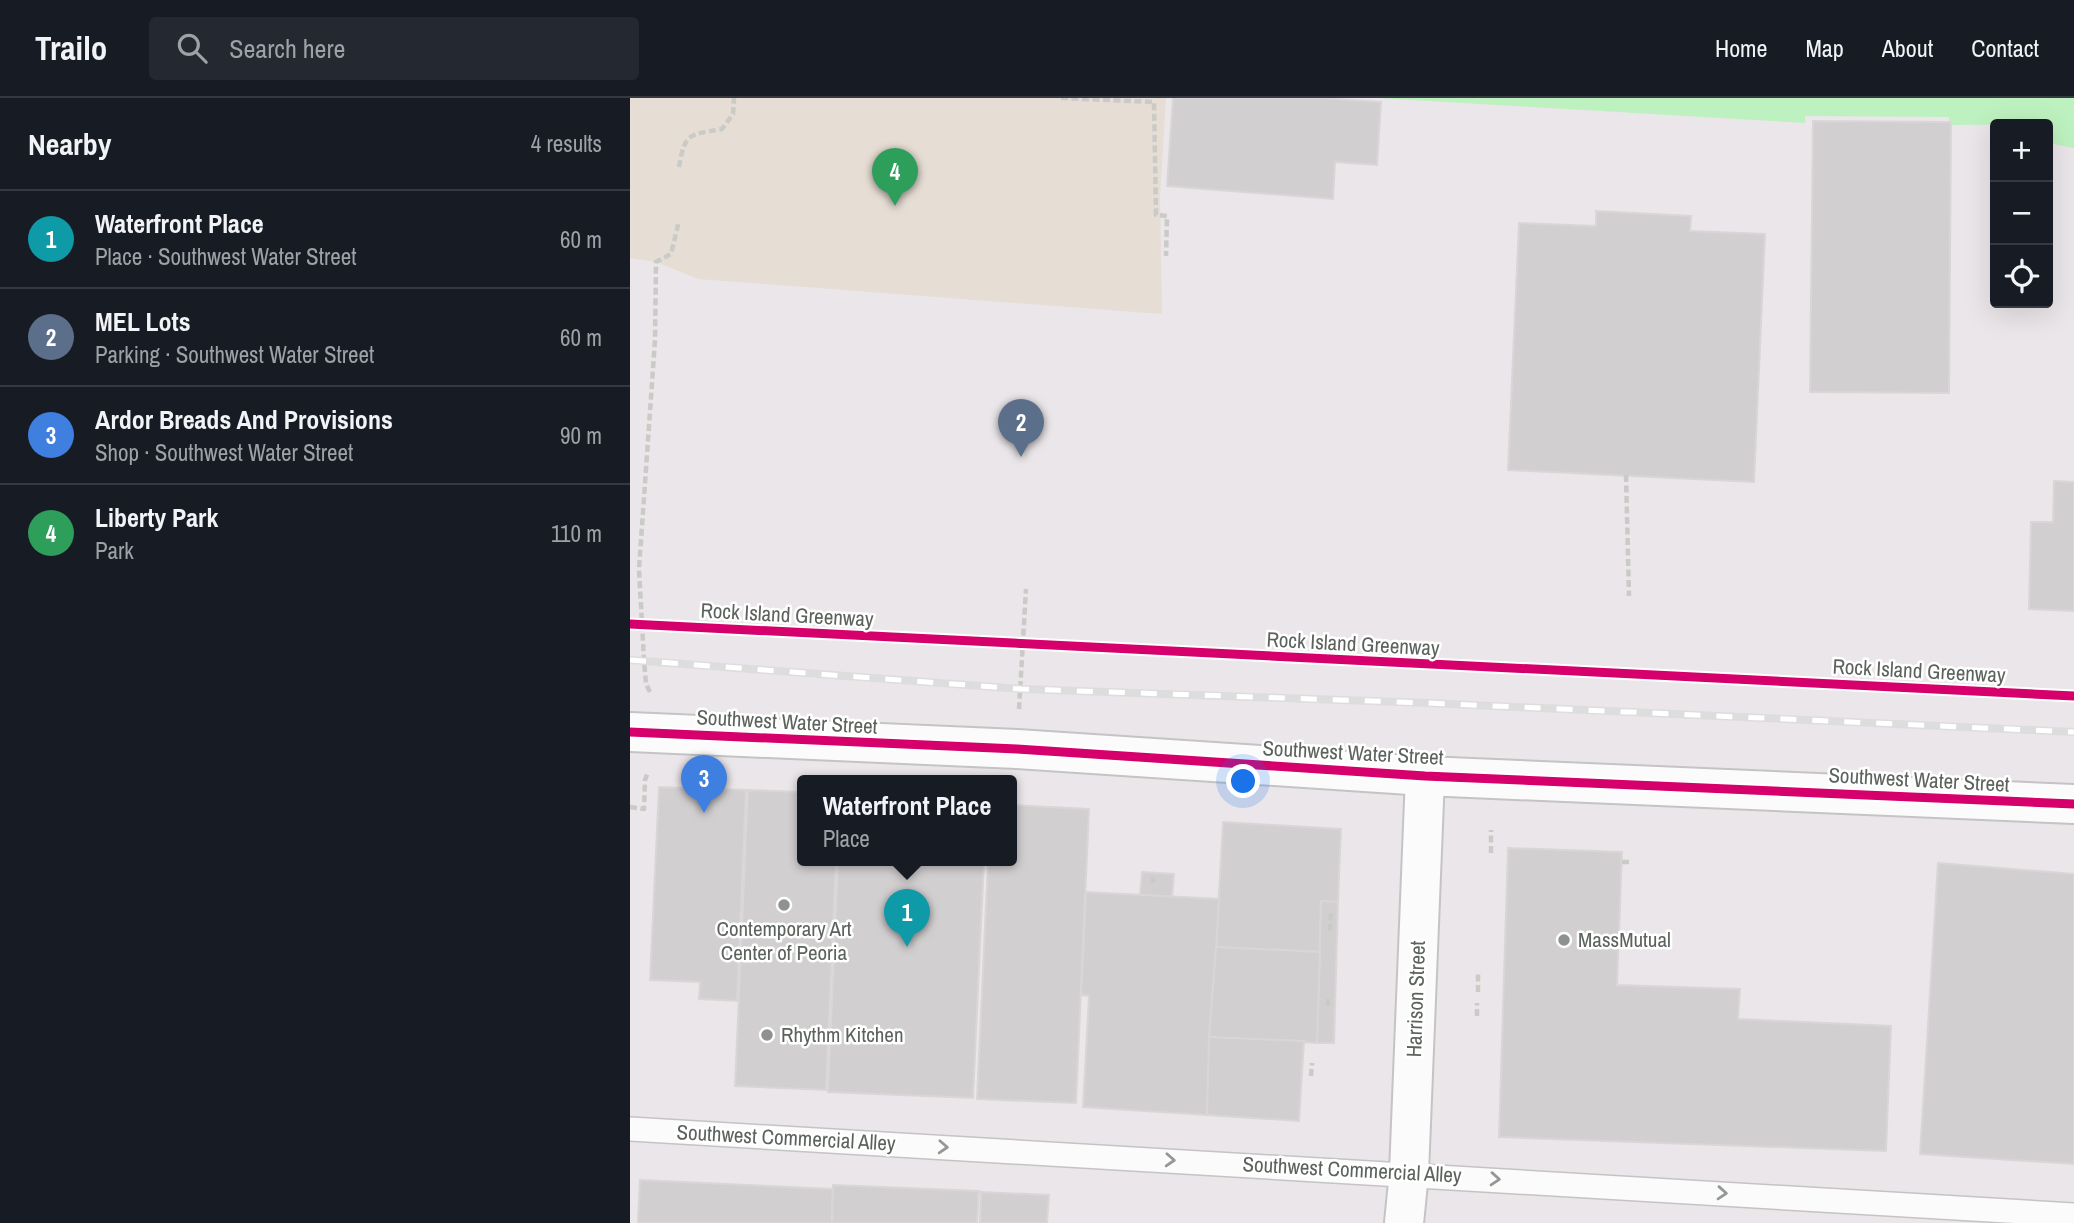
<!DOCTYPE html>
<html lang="en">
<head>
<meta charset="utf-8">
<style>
  body { margin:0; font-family:"Archivo Narrow",sans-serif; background:#242831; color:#f1f3f6 }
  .controls { position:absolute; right:21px; top:21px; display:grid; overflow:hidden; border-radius:7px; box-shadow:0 7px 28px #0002 }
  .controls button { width:63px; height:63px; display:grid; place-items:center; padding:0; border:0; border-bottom:2px solid #363941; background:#171b24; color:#f1f3f6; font:35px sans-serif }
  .you { position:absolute; left:614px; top:684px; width:24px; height:24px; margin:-18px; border:5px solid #fff; border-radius:50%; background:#1a73e8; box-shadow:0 0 0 10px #1a73e833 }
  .badge { display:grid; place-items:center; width:46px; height:46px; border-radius:50%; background:#7c3aed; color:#fff; font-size:23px; font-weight:700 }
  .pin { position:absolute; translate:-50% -58px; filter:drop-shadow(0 2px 4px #0008) }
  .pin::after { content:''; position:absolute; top:37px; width:24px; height:21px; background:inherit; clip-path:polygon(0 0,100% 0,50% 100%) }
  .popup { position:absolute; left:167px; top:677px; width:220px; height:91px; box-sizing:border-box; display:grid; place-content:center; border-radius:7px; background:#171b24; filter:drop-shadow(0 2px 5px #0005); font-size:23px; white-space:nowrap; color:#9ea1a6 }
  .popup b { font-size:26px; color:#f1f3f6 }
  .popup::after { content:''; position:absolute; left:50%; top:100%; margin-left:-14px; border:14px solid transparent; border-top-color:#171b24 }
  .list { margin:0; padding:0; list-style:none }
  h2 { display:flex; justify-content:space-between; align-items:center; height:91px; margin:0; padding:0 28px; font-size:30px }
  h2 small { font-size:23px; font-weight:400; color:#9ea1a6 }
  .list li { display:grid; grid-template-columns:46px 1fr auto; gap:21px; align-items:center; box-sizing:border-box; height:98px; padding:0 28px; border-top:2px solid #363941 }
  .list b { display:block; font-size:26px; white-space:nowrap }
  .list p { margin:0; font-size:23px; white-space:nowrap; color:#9ea1a6 }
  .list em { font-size:23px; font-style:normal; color:#9ea1a6 }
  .icon { flex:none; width:38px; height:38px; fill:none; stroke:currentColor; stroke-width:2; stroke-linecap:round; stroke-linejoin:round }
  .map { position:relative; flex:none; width:1444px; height:1125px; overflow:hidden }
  header { display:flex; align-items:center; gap:42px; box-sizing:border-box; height:98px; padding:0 35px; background:#171b24; border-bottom:2px solid #363941 }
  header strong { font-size:33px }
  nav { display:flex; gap:38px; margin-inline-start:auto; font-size:24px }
  .search { width:490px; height:63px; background:#242831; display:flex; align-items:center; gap:18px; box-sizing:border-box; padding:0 24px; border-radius:7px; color:#9ea1a6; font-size:26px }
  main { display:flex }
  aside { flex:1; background:#171b24 }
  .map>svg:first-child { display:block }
  .green { fill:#e6ddd4 }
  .water { fill:#bef1c0 }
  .building { fill:#d2cfd1; stroke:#dad6d8; stroke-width:2 }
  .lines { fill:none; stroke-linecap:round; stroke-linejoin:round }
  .service-casing { stroke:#c4c4c4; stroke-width:26 }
  .minor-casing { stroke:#c4c4c4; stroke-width:42 }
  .path { stroke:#cacac7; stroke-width:4.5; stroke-dasharray:7 3.5; stroke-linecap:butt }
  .service { stroke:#fcfbfc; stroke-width:23 }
  .minor { stroke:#fcfbfc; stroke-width:38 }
  .rail-casing { stroke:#ddd; stroke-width:8 }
  .rail { stroke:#fff; stroke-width:5; stroke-dasharray:16; stroke-linecap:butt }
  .cycleway-casing { stroke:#fff; stroke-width:13 }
  .cycleway { stroke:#d6006c; stroke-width:9 }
  .oneway { stroke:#949895 }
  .poi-dot { fill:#8e918e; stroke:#fff; stroke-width:2.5 }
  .labels { text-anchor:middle; stroke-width:5; stroke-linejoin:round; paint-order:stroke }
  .street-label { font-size:21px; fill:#5c635d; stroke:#fff }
  .poi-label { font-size:21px; fill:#5c635d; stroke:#fff; text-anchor:start }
</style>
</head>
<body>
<header>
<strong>Trailo</strong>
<div class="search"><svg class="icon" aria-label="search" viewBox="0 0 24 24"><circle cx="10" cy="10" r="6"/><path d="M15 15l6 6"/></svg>Search here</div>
<nav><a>Home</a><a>Map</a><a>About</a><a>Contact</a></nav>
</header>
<main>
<aside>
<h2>Nearby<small>4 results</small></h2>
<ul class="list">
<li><span class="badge" style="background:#0f9aa8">1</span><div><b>Waterfront Place</b><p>Place · Southwest Water Street</p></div><em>60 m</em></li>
<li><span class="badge" style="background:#5c6f8a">2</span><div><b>MEL Lots</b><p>Parking · Southwest Water Street</p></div><em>60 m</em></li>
<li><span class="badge" style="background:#3f7fe0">3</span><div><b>Ardor Breads And Provisions</b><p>Shop · Southwest Water Street</p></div><em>90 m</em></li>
<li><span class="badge" style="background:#2e9e5b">4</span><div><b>Liberty Park</b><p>Park</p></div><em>110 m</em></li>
</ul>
</aside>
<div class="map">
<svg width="1444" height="1125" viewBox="0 0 1444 1125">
  <rect width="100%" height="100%" fill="#ebe6e9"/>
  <path class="green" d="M 0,0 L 536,0 L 530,99 L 532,216 L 68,181 L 26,164 L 0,160 Z"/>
  <path class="water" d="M 748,0 L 1444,0 L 1444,50 L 1418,45 L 1418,26 L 1319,27 L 1319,19 L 1175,18 L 1175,25 Z"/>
  <g class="building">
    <path d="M 543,0 L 692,0 L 751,4 L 747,67 L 705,64 L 703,101 L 537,88 Z"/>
    <path d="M 1183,23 L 1321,24 L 1319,295 L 1180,294 Z"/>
    <path d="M 966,113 L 1061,118 L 1060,133 L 1135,136 L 1124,384 L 878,372 L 889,125 L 966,128 Z"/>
    <path d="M 1424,383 L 1444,384 L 1444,513 L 1399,511 L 1401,424 L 1423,424 Z"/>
    <path d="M 29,689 L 116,692 L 107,903 L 69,901 L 70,884 L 20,882 Z"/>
    <path d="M 118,692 L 172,694 L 172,763 L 206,763 L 196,992 L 105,988 Z"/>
    <path d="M 382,707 L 459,711 L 446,1005 L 347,1001 L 358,763 L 382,763 Z"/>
    <path d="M 593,724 L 711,731 L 708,804 L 691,803 L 690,854 L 586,849 Z"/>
    <path d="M 878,750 L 992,754 L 987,887 L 1110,891 L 1108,921 L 1261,928 L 1256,1053 L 869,1039 Z"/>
    <path d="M 208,763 L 354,763 L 343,1000 L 198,994 Z"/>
    <path d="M 1308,765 L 1444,776 L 1444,1066 L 1290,1056 Z"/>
    <path d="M 512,774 L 544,776 L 542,799 L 510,797 Z"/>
    <path d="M 456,794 L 589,801 L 577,1017 L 453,1009 L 459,898 L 451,897 Z"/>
    <path d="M 691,803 L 708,804 L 704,945 L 687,945 Z"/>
    <path d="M 586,849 L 690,854 L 687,945 L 579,939 Z"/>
    <path d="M 579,939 L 674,943 L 669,1023 L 577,1017 Z"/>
    <path d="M 10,1082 L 203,1091 L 202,1125 L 8,1125 Z"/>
    <path d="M 203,1087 L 349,1093 L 347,1125 L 202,1125 Z"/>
    <path d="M 351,1094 L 419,1097 L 417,1125 L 350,1125 Z"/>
  </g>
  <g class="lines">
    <defs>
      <path id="service" d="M 0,1031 L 1444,1117"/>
      <g id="minor">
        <path d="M 0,634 L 387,651 L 795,678 L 1444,706"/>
        <path d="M 774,1125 L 779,1075 L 795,678"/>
      </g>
    </defs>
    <use href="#service" class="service-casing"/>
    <use href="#minor" class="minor-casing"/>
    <g class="path">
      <path d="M 431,0 L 524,4 L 526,117 L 537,118 L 536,158"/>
      <path d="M 49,69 C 55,34 59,37 92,31 L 103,16 L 104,0"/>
      <path d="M 996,377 L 999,498"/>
      <path d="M 20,594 L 16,586 L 14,562 L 9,471 L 25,242 L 26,164 L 41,156 L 49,123"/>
      <path d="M 389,611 L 396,491"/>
      <path d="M 0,709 L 14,711 L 15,682 L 18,674"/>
      <path d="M 861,755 L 861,732"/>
      <path d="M 992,764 L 1001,764"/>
      <path d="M 523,785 L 523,779"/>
      <path d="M 700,833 L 701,815"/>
      <path d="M 848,894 L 848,876"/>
      <path d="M 698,908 L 698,901"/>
      <path d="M 847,918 L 847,905"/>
      <path d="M 681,978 L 682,965"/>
    </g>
    <use href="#service" class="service"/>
    <use href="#minor" class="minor"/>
    <defs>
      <path id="rail" d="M 0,562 L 391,591 L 798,605 L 1444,634"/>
    </defs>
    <use href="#rail" class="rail-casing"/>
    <use href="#rail" class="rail"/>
    <defs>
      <g id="cycleway">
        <path d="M 0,526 L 1444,598"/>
        <path d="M 0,634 L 387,651 L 795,678 L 1444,706"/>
      </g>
    </defs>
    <use href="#cycleway" class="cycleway-casing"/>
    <use href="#cycleway" class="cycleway"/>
  </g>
  <defs><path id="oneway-chevron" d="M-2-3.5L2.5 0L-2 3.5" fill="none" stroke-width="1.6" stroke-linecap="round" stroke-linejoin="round" transform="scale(1.75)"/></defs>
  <g class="oneway">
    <use href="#oneway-chevron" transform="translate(313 1049) rotate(3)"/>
    <use href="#oneway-chevron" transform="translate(540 1062) rotate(3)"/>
    <use href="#oneway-chevron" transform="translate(865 1081) rotate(4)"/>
    <use href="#oneway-chevron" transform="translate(1092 1095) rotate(4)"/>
  </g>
  <g class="poi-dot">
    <circle cx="154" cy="807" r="7"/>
    <circle cx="934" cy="842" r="7"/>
    <circle cx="137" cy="937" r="7"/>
  </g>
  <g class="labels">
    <g class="street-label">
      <text transform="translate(157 517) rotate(3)" y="7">Rock Island Greenway</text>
      <text transform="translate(723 546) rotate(3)" y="7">Rock Island Greenway</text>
      <text transform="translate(1289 573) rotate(3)" y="7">Rock Island Greenway</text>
      <text transform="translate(157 624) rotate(3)" y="7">Southwest Water Street</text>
      <text transform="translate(723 655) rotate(3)" y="7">Southwest Water Street</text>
      <text transform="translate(1289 682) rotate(3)" y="7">Southwest Water Street</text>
      <text transform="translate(786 901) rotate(-88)" y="7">Harrison Street</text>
      <text transform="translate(156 1040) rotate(3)" y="7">Southwest Commercial Alley</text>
      <text transform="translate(722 1072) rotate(3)" y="7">Southwest Commercial Alley</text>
    </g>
    <g class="poi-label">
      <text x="154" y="838" text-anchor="middle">Contemporary Art<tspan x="154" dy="24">Center of Peoria</tspan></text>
      <text x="948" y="849">MassMutual</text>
      <text x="151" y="944">Rhythm Kitchen</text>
    </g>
  </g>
</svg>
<div class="controls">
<button>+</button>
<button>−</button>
<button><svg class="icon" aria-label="locate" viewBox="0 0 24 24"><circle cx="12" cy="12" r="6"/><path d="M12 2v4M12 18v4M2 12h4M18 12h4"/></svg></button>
</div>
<div class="you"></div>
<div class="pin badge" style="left:277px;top:849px;background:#0f9aa8">1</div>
<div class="popup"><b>Waterfront Place</b>Place</div>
<div class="pin badge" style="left:391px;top:359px;background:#5c6f8a">2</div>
<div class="pin badge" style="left:74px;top:715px;background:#3f7fe0">3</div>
<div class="pin badge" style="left:265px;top:108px;background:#2e9e5b">4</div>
</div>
</main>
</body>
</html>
